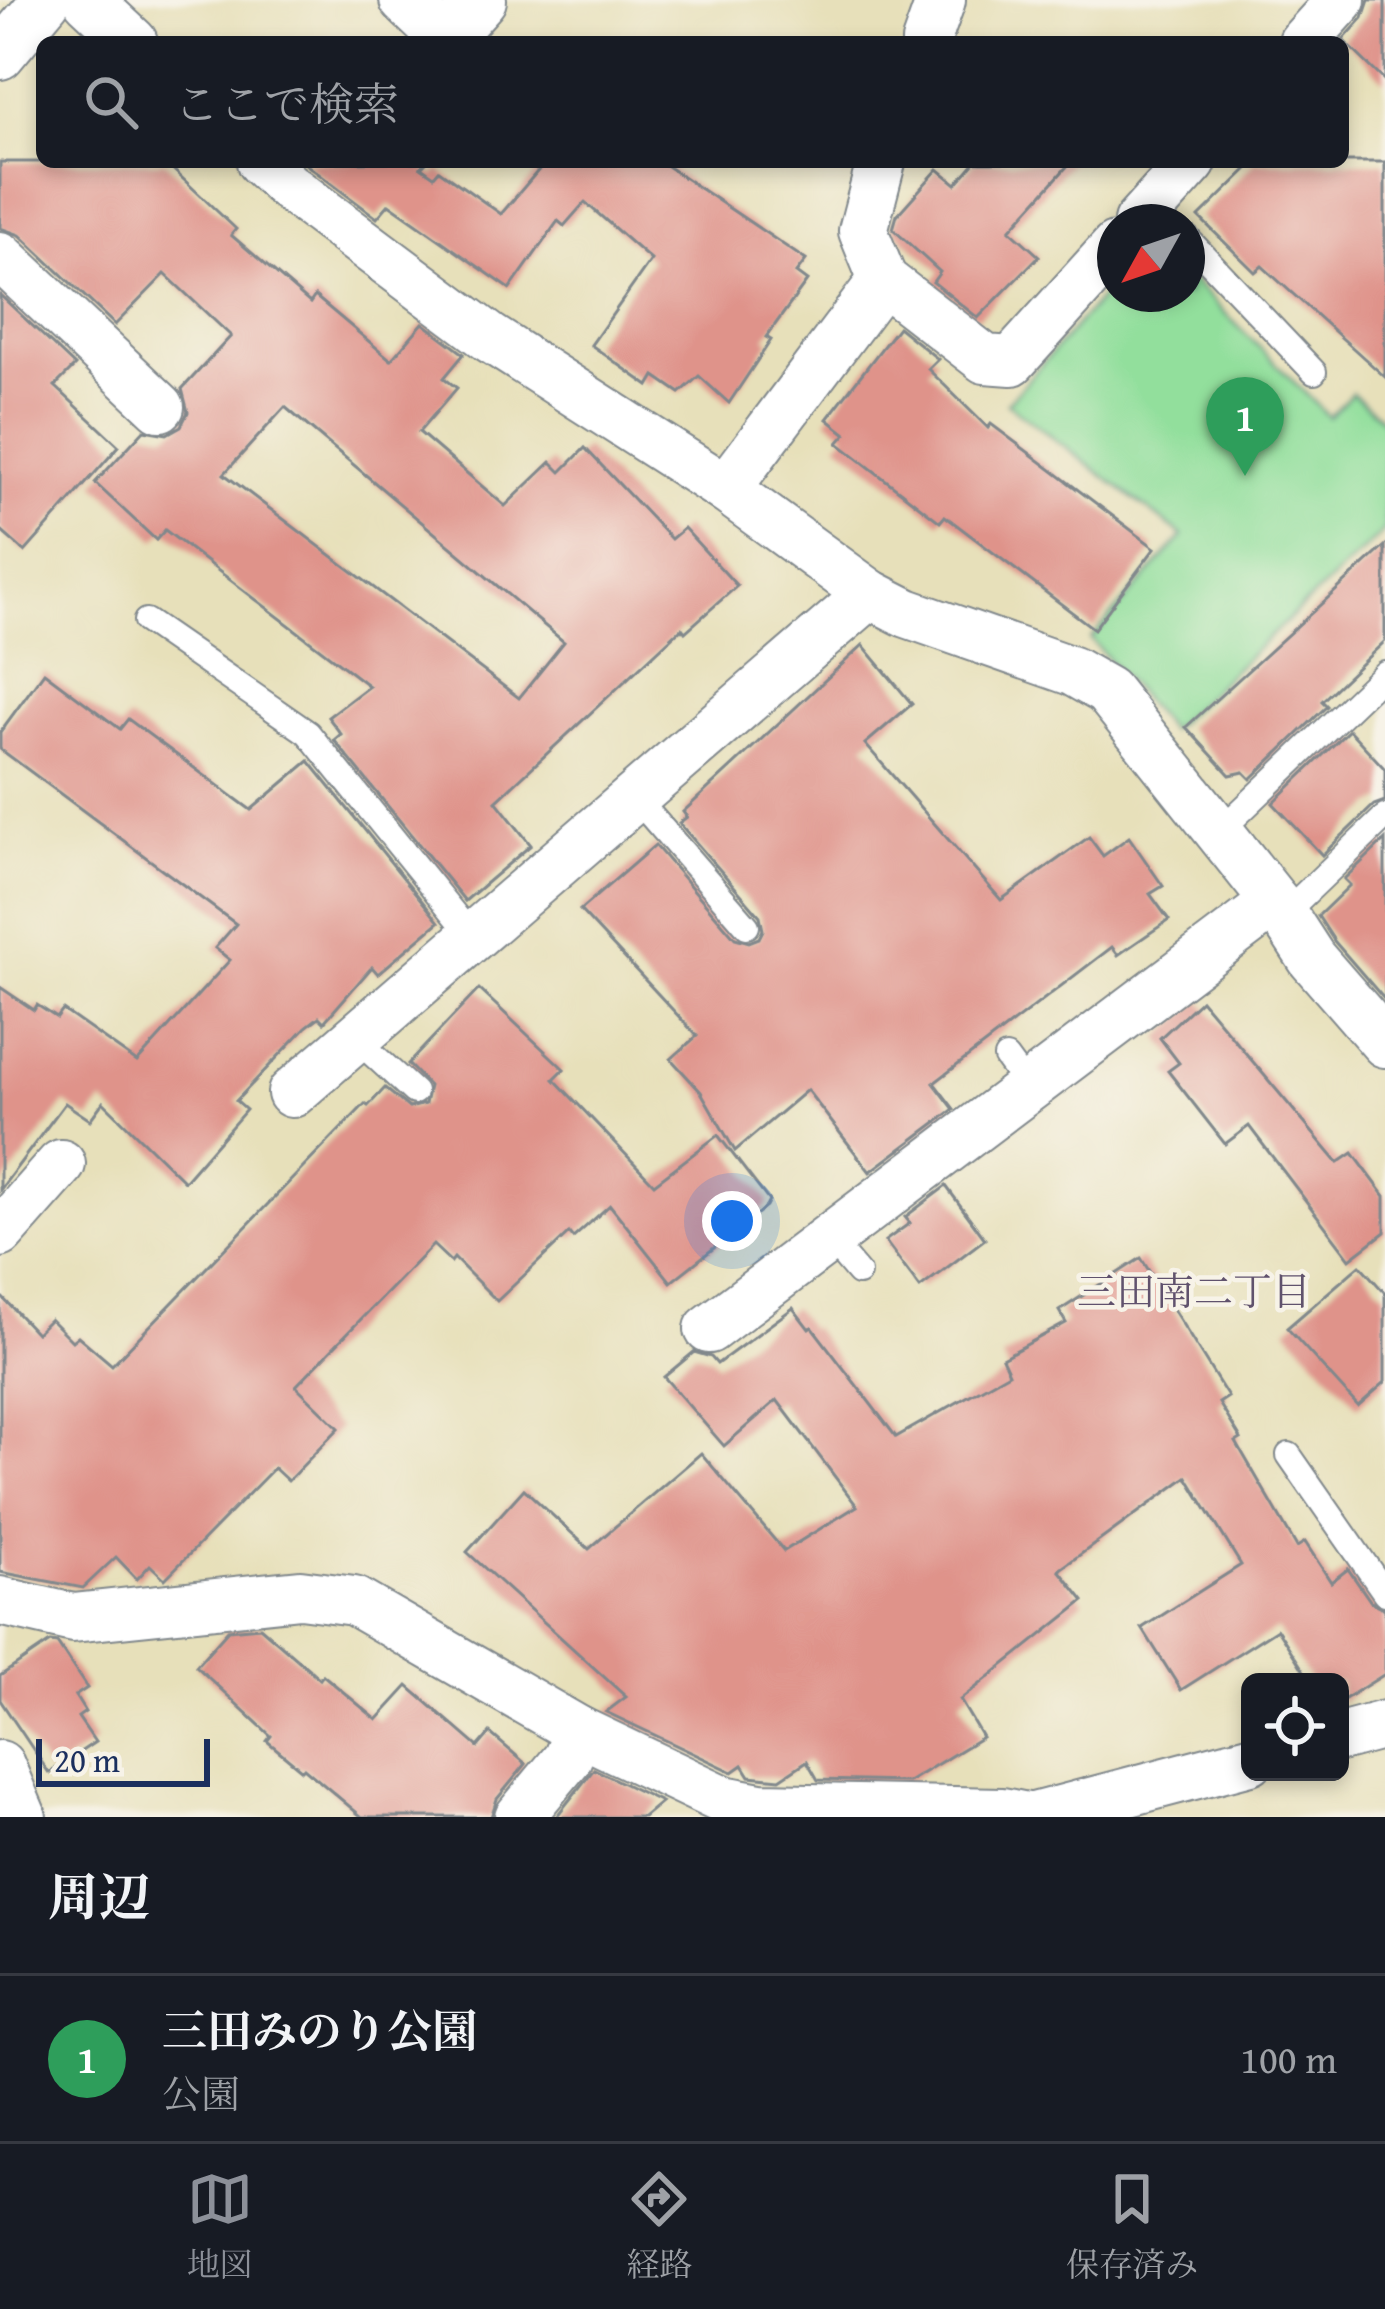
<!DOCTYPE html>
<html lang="ja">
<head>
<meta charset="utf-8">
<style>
  body { margin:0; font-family:"Gentium Book Plus","Noto Serif JP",serif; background:#20242c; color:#f1f3f6 }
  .controls { position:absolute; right:36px; bottom:36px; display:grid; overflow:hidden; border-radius:18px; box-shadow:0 6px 18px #0003 }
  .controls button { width:108px; height:108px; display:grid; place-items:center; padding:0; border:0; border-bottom:3px solid #363941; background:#171b24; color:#f1f3f6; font:60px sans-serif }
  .compass { position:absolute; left:1097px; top:204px; width:108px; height:108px; border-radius:50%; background:#171b24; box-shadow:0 6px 18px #0003; rotate:230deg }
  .scale { position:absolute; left:36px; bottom:30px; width:174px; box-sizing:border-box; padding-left:12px; border:6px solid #1b2f5e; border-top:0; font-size:33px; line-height:42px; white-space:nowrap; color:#1b2f5e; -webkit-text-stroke:9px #f7f3e8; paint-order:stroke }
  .you { position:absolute; left:732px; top:1221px; width:42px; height:42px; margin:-30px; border:9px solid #fff; border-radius:50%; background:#1a73e8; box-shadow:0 0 0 18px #1a73e833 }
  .badge { display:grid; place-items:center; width:78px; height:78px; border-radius:50%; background:#8c9099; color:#fff; font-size:39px; font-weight:700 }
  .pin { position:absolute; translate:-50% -99px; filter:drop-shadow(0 3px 6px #0008) }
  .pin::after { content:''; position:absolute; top:63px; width:42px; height:36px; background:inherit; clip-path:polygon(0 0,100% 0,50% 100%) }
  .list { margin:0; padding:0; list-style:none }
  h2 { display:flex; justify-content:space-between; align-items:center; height:156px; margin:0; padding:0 48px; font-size:51px }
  h2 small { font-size:39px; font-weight:400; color:#9ea1a6 }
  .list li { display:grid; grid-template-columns:78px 1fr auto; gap:36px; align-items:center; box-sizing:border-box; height:168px; padding:0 48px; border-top:3px solid #363941 }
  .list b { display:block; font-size:45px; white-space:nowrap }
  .list p { margin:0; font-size:39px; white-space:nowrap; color:#9ea1a6 }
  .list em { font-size:39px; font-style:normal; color:#9ea1a6 }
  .icon { flex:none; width:66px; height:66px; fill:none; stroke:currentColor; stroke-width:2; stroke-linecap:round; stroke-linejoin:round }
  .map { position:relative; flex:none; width:1385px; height:1817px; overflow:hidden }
  .search { position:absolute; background:#171b24; box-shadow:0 6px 18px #0003; left:36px; right:36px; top:36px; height:132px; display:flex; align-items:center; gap:30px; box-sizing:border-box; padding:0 42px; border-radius:18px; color:#9ea1a6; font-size:45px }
  .sheet { height:324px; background:#171b24 }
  nav { display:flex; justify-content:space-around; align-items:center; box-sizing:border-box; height:168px; border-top:3px solid #363941; background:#171b24; font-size:33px; color:#9ea1a6 }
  nav a { display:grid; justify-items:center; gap:6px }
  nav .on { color:#8c9099 }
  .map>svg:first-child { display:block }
  .green { fill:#92df9c; stroke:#56877d; stroke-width:3 }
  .building { fill:#df938a; fill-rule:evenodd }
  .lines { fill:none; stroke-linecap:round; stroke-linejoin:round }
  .lane-casing { stroke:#81888c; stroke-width:28 }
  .street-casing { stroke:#81888c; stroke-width:52 }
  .lane { stroke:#fff; stroke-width:24 }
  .street { stroke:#fff; stroke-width:48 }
  .labels { text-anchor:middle; stroke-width:9; stroke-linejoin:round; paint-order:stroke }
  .neighbourhood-label { font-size:39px; fill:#60526d; stroke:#f7f3e8 }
</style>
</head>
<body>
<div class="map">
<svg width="1385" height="1817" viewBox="0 0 1385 1817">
  <rect width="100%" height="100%" fill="#f7f3e8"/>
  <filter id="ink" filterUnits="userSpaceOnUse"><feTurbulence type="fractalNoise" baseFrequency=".00833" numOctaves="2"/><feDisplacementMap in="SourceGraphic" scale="24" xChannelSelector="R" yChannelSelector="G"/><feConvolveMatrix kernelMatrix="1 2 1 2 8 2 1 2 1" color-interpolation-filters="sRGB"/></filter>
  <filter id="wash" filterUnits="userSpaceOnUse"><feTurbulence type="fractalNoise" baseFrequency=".004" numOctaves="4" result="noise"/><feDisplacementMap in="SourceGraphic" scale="48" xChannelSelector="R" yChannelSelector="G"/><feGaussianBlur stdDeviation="2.7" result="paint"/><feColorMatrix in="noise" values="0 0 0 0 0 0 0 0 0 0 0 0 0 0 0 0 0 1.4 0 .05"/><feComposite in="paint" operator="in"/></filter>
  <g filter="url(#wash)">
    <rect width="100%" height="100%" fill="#e7e0ba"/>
    <path class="green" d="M 1187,275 L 1329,417 L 1352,393 L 1385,422 L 1385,530 L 1169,730 L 1091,639 L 1183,536 L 1007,403 L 1115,282 L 1115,294 L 1187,294 Z"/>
    <g id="blocks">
      <g class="building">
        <path d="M 1369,0 L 1385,0 L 1385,81 L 1343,40 L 1363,18 Z"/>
        <path d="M 0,162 L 165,162 L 236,229 L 231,235 L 310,303 L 315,296 L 391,360 L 423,323 L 464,354 L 444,378 L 457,388 L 419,432 L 505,506 L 551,462 L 561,472 L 585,448 L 671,539 L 684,528 L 737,586 L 685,632 L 682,628 L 496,801 L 531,845 L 465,901 L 334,740 L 341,734 L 328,717 L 369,686 L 165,530 L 156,540 L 95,483 L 144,430 L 167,434 L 181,426 L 188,412 L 182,389 L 231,336 L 165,274 L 115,325 L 20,235 L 0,228 ZM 285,407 L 564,642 L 519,698 L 224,474 Z"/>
        <path d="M 303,162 L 426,162 L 421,167 L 434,176 L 439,170 L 501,214 L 543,165 L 539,162 L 661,162 L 806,260 L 796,273 L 807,281 L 766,337 L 771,340 L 729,403 L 699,376 L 680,393 L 655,376 L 649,386 L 591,345 L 651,260 L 585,202 L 564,226 L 558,221 L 510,289 L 389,204 L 377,218 Z"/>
        <path d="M 975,162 L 1071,162 L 1010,230 L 1039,256 L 978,318 L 933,282 L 940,272 L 893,229 L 897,215 L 938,169 L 956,184 Z"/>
        <path d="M 1255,162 L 1385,162 L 1385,377 L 1262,266 L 1255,272 L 1199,217 Z"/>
        <path d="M 0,295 L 75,366 L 55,386 L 119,446 L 25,552 L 0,530 Z"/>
        <path d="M 898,327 L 938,359 L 928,369 L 988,428 L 991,424 L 1155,548 L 1094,629 L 945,516 L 940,522 L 838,443 L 846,434 L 827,419 Z"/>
        <path d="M 1385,546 L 1385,641 L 1322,701 L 1327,706 L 1251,779 L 1244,772 L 1230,775 L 1186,727 Z"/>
        <path d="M 863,645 L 912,704 L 865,744 L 1001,900 L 1089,837 L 1103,856 L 1129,837 L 1163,886 L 1150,894 L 1169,920 L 1118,955 L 1112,947 L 934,1083 L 954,1109 L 870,1172 L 807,1090 L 735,1151 L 701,1092 L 671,1059 L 697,1036 L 580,910 L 655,845 L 735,938 L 749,942 L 759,938 L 763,930 L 760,916 L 679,823 L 687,817 L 683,812 Z"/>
        <path d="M 44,672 L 120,729 L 128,719 L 251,810 L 309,761 L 439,922 L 378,974 L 372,967 L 324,1022 L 319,1017 L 306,1027 L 236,1101 L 246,1110 L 184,1181 L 103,1102 L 90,1120 L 65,1103 L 0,1190 L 0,987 L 34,1010 L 37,1005 L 57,1018 L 63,1010 L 137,1062 L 230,960 L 215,948 L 236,924 L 0,749 L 0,732 Z"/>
        <path d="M 1349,730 L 1385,769 L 1385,801 L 1374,805 L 1322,855 L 1273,803 Z"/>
        <path d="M 1385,840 L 1385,1000 L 1335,942 L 1318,916 L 1350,885 L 1344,879 Z"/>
        <path d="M 479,989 L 564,1069 L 554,1079 L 654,1184 L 718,1135 L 769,1201 L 766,1207 L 671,1282 L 610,1205 L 573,1238 L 569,1233 L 497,1301 L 454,1258 L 451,1262 L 433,1245 L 296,1386 L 339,1428 L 288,1481 L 274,1468 L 165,1579 L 150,1565 L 137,1579 L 116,1557 L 83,1588 L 0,1572 L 0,1295 L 36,1333 L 50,1319 L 72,1341 L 78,1336 L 112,1365 L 365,1104 L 368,1106 L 385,1088 L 409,1108 L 425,1104 L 429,1086 L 408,1064 Z"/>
        <path d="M 1201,1000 L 1338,1163 L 1353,1153 L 1385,1196 L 1385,1232 L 1350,1259 L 1249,1126 L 1225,1144 L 1168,1071 L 1179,1063 L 1160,1038 Z"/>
        <path d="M 946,1186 L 985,1239 L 920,1288 L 885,1241 L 910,1223 L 905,1217 Z"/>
        <path d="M 1141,1258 L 1228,1397 L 1219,1403 L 1241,1439 L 1236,1442 L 1297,1547 L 1305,1542 L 1331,1582 L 1348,1569 L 1371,1602 L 1385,1609 L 1385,1674 L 1340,1702 L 1340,1682 L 1311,1682 L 1277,1629 L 1181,1690 L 1142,1628 L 1241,1565 L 1187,1477 L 1059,1570 L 1084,1601 L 960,1700 L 982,1737 L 908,1782 L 818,1780 L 807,1761 L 780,1779 L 750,1776 L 743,1765 L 733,1772 L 606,1712 L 626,1697 L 467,1552 L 524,1489 L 589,1549 L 701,1453 L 784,1551 L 857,1506 L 777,1400 L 724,1446 L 664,1377 L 694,1352 L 711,1357 L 717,1364 L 793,1308 L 809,1329 L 812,1327 L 896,1437 L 1009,1373 L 1002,1358 L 1066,1323 L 1059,1311 Z"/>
        <path d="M 1360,1265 L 1385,1293 L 1385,1382 L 1358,1406 L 1287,1328 Z"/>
        <path d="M 260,1627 L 320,1679 L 323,1675 L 377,1720 L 408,1686 L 478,1747 L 490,1733 L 526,1764 L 497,1799 L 491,1817 L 362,1817 L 304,1768 L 302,1770 L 267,1741 L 271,1736 L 196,1666 L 228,1630 Z"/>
        <path d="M 50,1642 L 57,1643 L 87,1688 L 75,1696 L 85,1712 L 78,1717 L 95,1742 L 49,1773 L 0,1700 L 0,1676 Z"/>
        <path d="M 594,1769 L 661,1802 L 643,1817 L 556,1817 Z"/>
      </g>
    </g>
  </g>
  <g filter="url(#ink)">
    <use href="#blocks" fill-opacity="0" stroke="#81888c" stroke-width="3"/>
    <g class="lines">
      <defs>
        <g id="lane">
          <path d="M 1187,238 L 1314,372"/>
          <path d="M 146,621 L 308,733 L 472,936"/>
          <path d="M 634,796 L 747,926"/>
          <path d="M 1219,832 L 1385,673"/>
          <path d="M 1284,914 L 1385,817"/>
          <path d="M 355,1038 L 414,1092"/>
          <path d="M 1006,1058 L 1028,1088"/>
          <path d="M 829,1239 L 858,1273"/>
          <path d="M 1289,1455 L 1385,1593"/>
        </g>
        <g id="street">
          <path d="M 88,0 L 133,42"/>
          <path d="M 404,0 L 446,40 L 482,0"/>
          <path d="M 926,42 L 941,0"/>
          <path d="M 1303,42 L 1341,0"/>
          <path d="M 0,55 L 46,0"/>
          <path d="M 261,162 L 287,186 L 490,338 L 726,489 L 870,594 L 907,613 L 1072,671 L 1107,691 L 1275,902 L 1312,959 L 1385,1043"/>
          <path d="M 1138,222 L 1192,162"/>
          <path d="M 0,256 L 160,407"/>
          <path d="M 883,280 L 985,359 L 1012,361 L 1115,247"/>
          <path d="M 726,489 L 883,280 L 863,231 L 881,162"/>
          <path d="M 292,1093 L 870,594"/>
          <path d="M 0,1233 L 61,1164"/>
          <path d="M 709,1329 L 1275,902"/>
          <path d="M 0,1601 L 73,1618 L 300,1594 L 354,1601 L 579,1731 L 724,1800 L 761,1807 L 1002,1812 L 1027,1817"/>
          <path d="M 1340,1737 L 1385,1725"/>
          <path d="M 0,1765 L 22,1817"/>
          <path d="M 519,1817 L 567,1759 L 579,1731"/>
          <path d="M 1034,1817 L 1250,1760"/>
        </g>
      </defs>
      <use href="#lane" class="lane-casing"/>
      <use href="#street" class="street-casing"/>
      <use href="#lane" class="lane"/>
      <use href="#street" class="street"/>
    </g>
  </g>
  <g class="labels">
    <g class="neighbourhood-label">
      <text x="1194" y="1305">三田南二丁目</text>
    </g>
  </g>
</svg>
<div class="controls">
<button><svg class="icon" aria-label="locate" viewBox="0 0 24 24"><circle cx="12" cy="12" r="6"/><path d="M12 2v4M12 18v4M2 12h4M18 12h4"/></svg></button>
</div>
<svg class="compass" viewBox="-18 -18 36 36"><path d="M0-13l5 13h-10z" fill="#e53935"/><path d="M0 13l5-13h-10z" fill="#9ea1a6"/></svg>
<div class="scale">20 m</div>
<div class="you"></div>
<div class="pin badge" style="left:1245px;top:476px;background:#2e9e5b">1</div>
<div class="search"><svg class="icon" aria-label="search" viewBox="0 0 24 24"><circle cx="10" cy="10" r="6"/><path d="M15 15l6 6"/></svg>ここで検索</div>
</div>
<section class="sheet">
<h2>周辺<small></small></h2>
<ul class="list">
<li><span class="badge" style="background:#2e9e5b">1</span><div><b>三田みのり公園</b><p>公園</p></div><em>100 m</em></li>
</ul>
</section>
<nav>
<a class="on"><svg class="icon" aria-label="map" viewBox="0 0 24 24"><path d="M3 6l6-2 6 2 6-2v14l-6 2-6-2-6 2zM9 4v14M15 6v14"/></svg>地図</a>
<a><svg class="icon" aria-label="directions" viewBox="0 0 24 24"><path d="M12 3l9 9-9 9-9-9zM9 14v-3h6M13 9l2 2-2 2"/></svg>経路</a>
<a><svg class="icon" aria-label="saved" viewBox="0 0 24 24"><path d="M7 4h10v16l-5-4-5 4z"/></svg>保存済み</a>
</nav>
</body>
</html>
